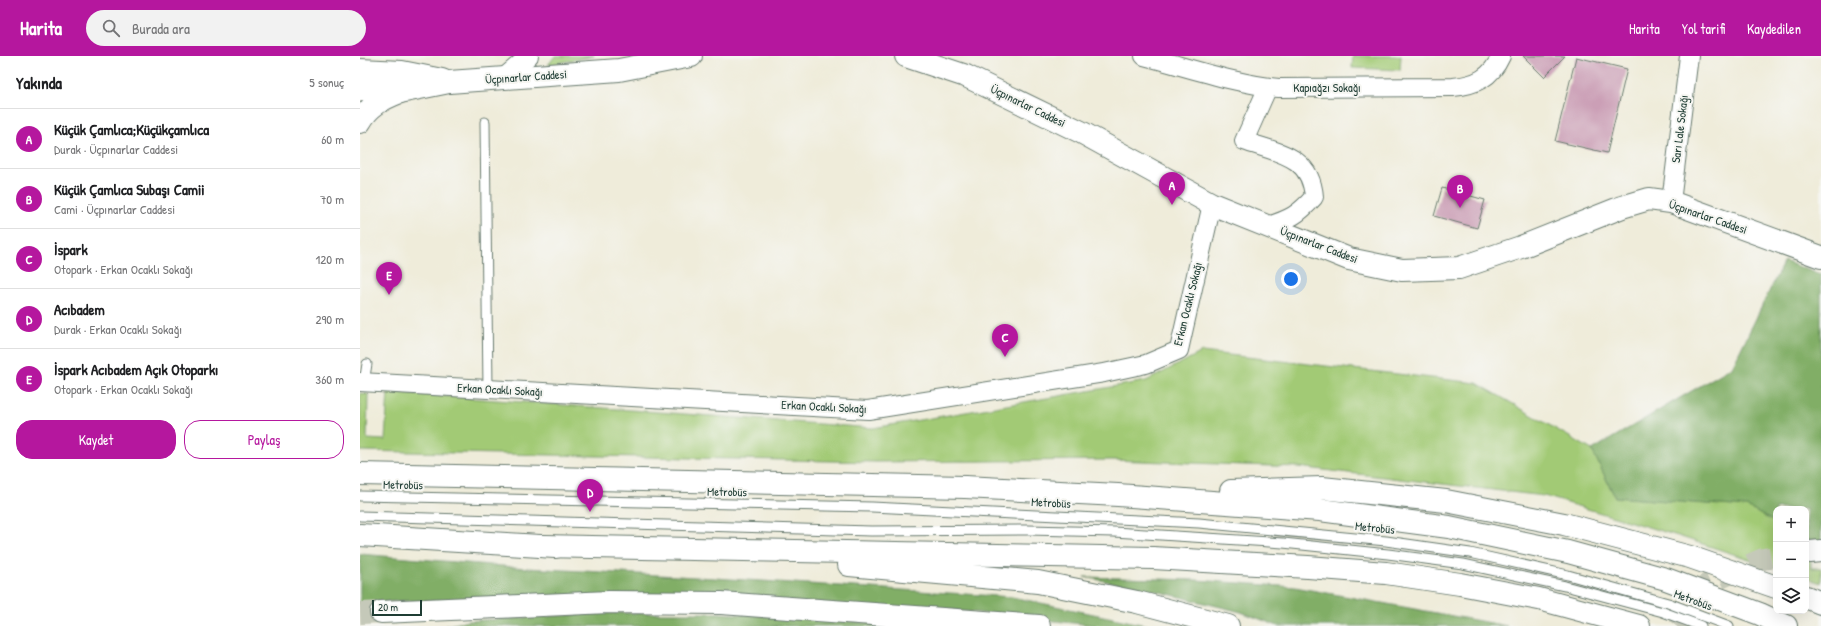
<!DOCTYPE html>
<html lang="tr">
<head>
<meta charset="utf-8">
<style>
  body { margin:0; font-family:"Patrick Hand",sans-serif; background:#f2f2f2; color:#202124 }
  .controls { position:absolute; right:12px; bottom:12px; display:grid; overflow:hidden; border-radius:8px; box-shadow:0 4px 16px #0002 }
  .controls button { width:36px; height:36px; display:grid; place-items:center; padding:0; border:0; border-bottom:1px solid #e0e0e0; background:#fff; color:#202124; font:20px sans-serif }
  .scale { position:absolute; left:12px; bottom:10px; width:50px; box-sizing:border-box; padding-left:4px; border:2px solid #1f3d34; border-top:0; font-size:11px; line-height:14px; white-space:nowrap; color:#1f3d34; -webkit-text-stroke:3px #f6f6f2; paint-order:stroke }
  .you { position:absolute; left:931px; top:223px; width:14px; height:14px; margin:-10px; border:3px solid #fff; border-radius:50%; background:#1a73e8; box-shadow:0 0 0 6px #1a73e833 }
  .badge { display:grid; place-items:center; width:26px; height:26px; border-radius:50%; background:#b5179e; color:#fff; font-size:13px; font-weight:700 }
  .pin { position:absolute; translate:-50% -33px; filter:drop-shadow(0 1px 2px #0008) }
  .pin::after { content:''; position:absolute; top:21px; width:14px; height:12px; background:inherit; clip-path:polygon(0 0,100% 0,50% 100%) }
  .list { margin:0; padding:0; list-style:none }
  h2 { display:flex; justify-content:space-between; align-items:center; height:52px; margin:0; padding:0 16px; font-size:17px }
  h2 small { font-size:13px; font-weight:400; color:#757577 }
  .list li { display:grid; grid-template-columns:26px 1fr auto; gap:12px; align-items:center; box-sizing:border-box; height:60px; padding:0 16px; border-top:1px solid #e0e0e0 }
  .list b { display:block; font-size:15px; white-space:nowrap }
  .list p { margin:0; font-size:13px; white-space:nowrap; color:#757577 }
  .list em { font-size:13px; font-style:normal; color:#757577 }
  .actions { display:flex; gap:8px; padding:12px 16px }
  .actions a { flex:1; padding:9px 0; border:1px solid #b5179e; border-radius:16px; text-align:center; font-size:14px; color:#b5179e }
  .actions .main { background:#b5179e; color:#fff }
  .icon { flex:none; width:22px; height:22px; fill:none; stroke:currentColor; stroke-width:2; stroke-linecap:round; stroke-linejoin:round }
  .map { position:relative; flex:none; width:1461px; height:570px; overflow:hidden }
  header { display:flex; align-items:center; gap:24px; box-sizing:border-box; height:56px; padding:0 20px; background:#b5179e; color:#fff }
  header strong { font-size:19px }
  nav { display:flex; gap:22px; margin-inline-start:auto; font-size:14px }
  .search { width:280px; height:36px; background:#f2f2f2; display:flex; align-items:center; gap:10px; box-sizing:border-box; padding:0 14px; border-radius:22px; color:#757577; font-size:15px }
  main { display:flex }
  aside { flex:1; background:#fff }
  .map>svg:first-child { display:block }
  .green { fill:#a2ca75; stroke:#608454 }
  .forest { fill:#81ae66; stroke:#50764d }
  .building { fill:#cb9fb6 }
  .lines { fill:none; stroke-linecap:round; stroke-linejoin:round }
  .trunk-tunnel { stroke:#c5c9b9; stroke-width:22; stroke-dasharray:22 11; stroke-linecap:butt }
  .service-casing { stroke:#687a6e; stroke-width:11 }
  .minor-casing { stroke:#687a6e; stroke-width:20 }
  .tertiary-casing { stroke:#687a6e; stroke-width:24 }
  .secondary-casing { stroke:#687a6e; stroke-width:24 }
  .trunk-casing { stroke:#687a6e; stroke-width:24 }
  .service { stroke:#fff; stroke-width:9 }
  .minor { stroke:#fff; stroke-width:18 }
  .tertiary { stroke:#fff; stroke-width:22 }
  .secondary { stroke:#fff; stroke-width:22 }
  .trunk { stroke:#fff; stroke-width:22 }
  .labels { text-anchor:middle; stroke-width:4; stroke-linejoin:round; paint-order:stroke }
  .street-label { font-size:12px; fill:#1f3d34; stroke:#f6f6f2 }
</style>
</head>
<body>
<header>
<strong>Harita</strong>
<div class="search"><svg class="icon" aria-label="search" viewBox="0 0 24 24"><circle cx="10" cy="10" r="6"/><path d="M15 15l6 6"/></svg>Burada ara</div>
<nav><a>Harita</a><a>Yol tarifi</a><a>Kaydedilen</a></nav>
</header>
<main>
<aside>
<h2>Yakında<small>5 sonuç</small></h2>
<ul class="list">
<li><span class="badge">A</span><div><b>Küçük Çamlıca;Küçükçamlıca</b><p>Durak · Üçpınarlar Caddesi</p></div><em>60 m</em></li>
<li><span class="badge">B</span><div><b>Küçük Çamlıca Subaşı Camii</b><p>Cami · Üçpınarlar Caddesi</p></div><em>70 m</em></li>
<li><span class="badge">C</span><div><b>İspark</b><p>Otopark · Erkan Ocaklı Sokağı</p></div><em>120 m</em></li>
<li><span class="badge">D</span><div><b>Acıbadem</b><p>Durak · Erkan Ocaklı Sokağı</p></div><em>290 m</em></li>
<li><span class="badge">E</span><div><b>İspark Acıbadem Açık Otoparkı</b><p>Otopark · Erkan Ocaklı Sokağı</p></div><em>360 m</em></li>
</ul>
<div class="actions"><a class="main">Kaydet</a><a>Paylaş</a></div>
</aside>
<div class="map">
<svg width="1461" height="570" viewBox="0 0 1461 570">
  <rect width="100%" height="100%" fill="#f6f6f2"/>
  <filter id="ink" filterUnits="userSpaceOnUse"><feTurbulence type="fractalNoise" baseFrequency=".025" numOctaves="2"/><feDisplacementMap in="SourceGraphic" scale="8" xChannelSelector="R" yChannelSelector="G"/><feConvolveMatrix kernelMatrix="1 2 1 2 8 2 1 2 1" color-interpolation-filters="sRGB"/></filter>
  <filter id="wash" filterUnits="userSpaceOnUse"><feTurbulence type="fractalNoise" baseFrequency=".012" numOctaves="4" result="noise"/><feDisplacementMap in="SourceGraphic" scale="16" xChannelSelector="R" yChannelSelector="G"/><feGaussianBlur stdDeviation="0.9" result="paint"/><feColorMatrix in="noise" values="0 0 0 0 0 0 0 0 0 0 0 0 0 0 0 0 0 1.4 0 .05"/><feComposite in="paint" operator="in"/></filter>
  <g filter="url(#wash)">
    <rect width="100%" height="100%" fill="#efecda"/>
    <g class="green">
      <path d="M 195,0 L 234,0 L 188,9 Z"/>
      <path d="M 993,0 L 1041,0 L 1040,14 L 992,12 Z"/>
      <path d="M 842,296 L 1117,327 L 1232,394 L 1255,441 L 1387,451 L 1416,467 L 1416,512 L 1318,480 L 1184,440 L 938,411 L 752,404 L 517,406 L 0,395 L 0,337 L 8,338 L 7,383 L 25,384 L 28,336 L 513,372 L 786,325 Z"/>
      <path d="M 1446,483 L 1450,485 L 1451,512 L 1461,512 L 1461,527 L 1446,522 Z"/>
    </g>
    <g class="forest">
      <path d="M 1424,205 L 1461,219 L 1461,485 L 1450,485 L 1446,483 L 1446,453 L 1416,453 L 1416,467 L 1387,451 L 1255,441 L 1232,394 L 1372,311 Z"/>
      <path d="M 0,498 L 166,512 L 355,522 L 652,541 L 791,570 L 741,570 L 573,552 L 38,545 L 0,548 Z"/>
      <path d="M 724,521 L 836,524 L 935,531 L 1147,570 L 918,570 L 881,556 L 796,535 Z"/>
      <path d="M 245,557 L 359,557 L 561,570 L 85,570 L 107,565 Z"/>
    </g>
    <g id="blocks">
      <g class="building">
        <path d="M 1163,0 L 1205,0 L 1184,21 Z"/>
        <path d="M 1216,1 L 1267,13 L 1247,97 L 1195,85 Z"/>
        <path d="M 1082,132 L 1125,144 L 1117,172 L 1074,160 Z"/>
      </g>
    </g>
  </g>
  <g filter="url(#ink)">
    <use href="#blocks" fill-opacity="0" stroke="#687a6e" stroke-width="1"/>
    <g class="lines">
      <g class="trunk-tunnel">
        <path d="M 0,557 L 21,556"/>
        <path d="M 1316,570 L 1349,527 L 1403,503 L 1416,501"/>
      </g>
      <defs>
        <g id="service">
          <path d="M 125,66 L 128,333"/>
          <path d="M 4,327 L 7,308"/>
          <path d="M 0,440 L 512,451 L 839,467 L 1026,485 L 1110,497 L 1208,519 L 1308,547 L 1369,570"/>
          <path d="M 0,460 L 511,475 L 668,474 L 754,476 L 923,487 L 1028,498 L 1103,508 L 1205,530 L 1303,556 L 1341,570"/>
        </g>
        <g id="minor">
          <path d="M 784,0 C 827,11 876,28 919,32 L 1093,31 C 1116,29 1131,22 1141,0"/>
          <path d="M 142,23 L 169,0"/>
          <path d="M 1311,146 L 1329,0"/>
          <path d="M 908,170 C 930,163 938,159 954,141 C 951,99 918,97 884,85 L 908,31"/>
          <path d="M 0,326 L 508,354 L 744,317 L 786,308 L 819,294 L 852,148"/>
        </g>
        <g id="tertiary">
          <path d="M 546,0 L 606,20 L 721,76 L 852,148 L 989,203 L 1042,214 L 1099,212 L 1161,191 L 1262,151 L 1289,143 L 1311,146 L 1461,201"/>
          <path d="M 89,26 L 259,14 L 331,0"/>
        </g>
        <g id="secondary">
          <path d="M 0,14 L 42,16 L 82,24"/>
          <path d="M 0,33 L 40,36 L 89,26"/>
          <path d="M 0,66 C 9,50 22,43 40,36"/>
        </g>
        <g id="trunk">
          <path d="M 0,418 L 605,431 L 758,439 L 960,454 L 1089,471 L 1208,496 L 1306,523 L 1400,558 L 1426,570"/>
          <path d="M 871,435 L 962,432 L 1086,445 L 1204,468 L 1330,501 L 1416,531"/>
          <path d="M 0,479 L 196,491"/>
          <path d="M 181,490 L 793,502 L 948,511 L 1026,517 L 1100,528 L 1179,543 L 1279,570"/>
          <path d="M 1450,496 L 1461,495"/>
          <path d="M 489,509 L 678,526 L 777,546 L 868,570"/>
          <path d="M 1446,541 L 1461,547"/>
          <path d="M 21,556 L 249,546 L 361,547 L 679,570"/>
        </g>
      </defs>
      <use href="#service" class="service-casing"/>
      <use href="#minor" class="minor-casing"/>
      <use href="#tertiary" class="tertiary-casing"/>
      <use href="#secondary" class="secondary-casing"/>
      <use href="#trunk" class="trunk-casing"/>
      <use href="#service" class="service"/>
      <use href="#minor" class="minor"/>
      <use href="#tertiary" class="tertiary"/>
      <use href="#secondary" class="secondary"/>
      <use href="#trunk" class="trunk"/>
    </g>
  </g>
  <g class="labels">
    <g class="street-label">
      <text transform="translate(166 21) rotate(-4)" y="4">Üçpınarlar Caddesi</text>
      <text x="967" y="36">Kapıağzı Sokağı</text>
      <text transform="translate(668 50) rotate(26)" y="4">Üçpınarlar Caddesi</text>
      <text transform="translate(1320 73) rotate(-83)" y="4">Sarı Lale Sokağı</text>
      <text transform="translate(1348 161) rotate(19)" y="4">Üçpınarlar Caddesi</text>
      <text transform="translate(959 189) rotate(21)" y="4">Üçpınarlar Caddesi</text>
      <text transform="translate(828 248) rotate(-76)" y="4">Erkan Ocaklı Sokağı</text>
      <text transform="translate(140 334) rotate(3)" y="4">Erkan Ocaklı Sokağı</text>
      <text transform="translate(464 351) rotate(3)" y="4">Erkan Ocaklı Sokağı</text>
      <text transform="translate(43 429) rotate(1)" y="4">Metrobüs</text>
      <text transform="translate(367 436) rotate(1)" y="4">Metrobüs</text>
      <text transform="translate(691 447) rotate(3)" y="4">Metrobüs</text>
      <text transform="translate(1015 472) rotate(6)" y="4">Metrobüs</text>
      <text transform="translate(1333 544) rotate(20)" y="4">Metrobüs</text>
    </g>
  </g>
</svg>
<div class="controls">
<button>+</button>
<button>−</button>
<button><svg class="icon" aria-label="layers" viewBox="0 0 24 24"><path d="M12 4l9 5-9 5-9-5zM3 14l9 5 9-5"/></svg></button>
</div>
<div class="scale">20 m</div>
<div class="you"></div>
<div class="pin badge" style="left:812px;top:149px">A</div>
<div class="pin badge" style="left:1100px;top:152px">B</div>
<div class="pin badge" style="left:645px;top:301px">C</div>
<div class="pin badge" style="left:230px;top:456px">D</div>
<div class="pin badge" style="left:29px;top:239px">E</div>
</div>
</main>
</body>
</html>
